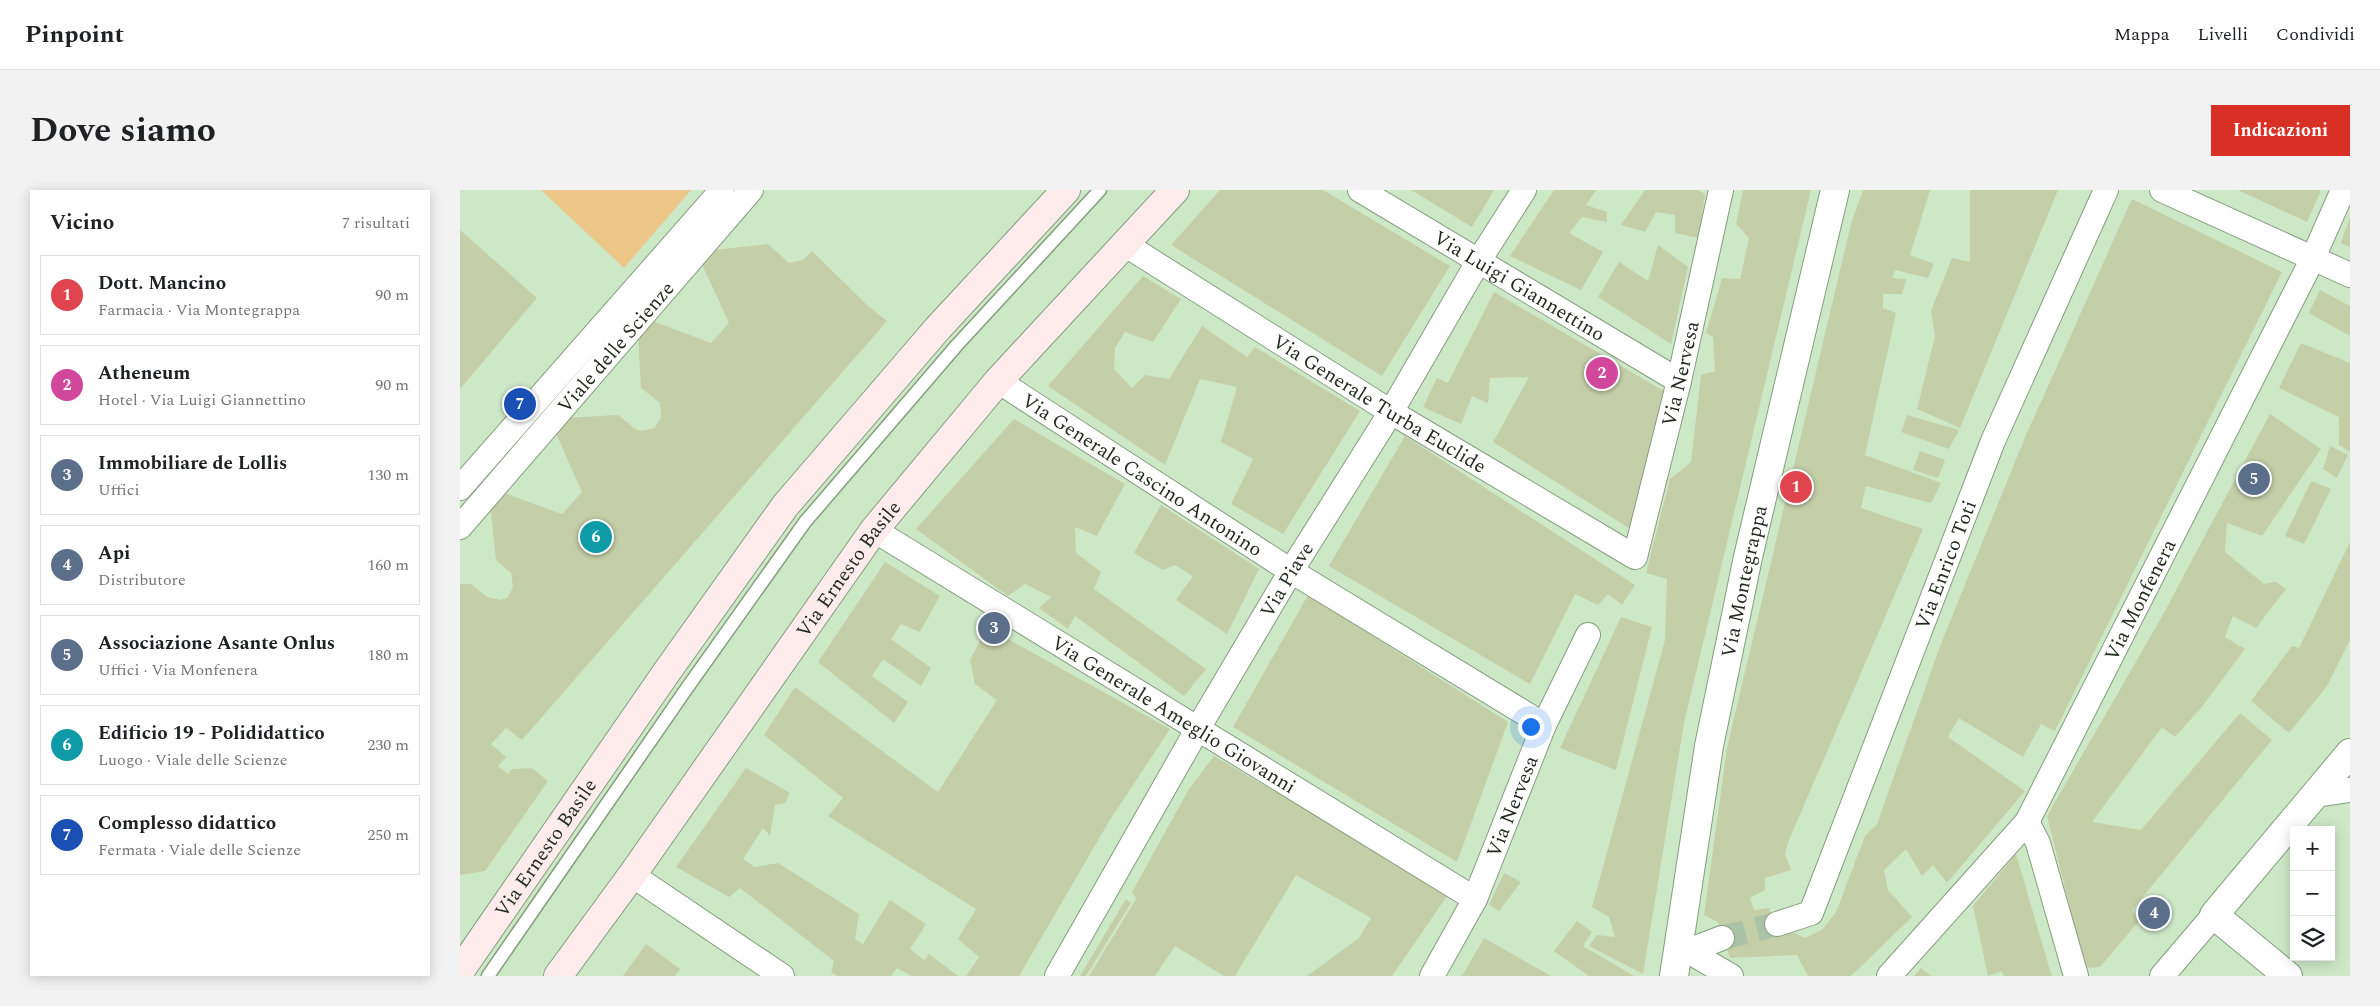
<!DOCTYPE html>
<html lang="it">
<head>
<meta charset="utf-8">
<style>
  body { margin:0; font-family:Spectral,serif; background:#f2f2f2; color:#202124 }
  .controls { position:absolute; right:15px; bottom:15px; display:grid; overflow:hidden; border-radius:0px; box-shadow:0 2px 12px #0003 }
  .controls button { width:45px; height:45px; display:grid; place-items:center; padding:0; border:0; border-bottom:1px solid #e0e0e0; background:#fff; color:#202124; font:25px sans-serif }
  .you { position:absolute; left:1070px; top:536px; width:18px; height:18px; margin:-12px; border:4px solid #fff; border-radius:50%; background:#1a73e8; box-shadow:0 0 0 8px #1a73e833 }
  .badge { display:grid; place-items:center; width:32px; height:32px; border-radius:50%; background:#d93025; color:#fff; font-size:16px; font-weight:700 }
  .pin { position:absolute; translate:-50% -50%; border:2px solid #fff; box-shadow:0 1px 5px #0006 }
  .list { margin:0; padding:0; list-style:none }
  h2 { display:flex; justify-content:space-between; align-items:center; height:65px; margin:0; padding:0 20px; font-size:21px }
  h2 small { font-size:16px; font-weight:400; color:#757577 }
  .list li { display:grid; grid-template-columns:32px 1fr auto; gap:15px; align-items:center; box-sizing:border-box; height:80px; margin:0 10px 10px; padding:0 10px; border:1px solid #e0e0e0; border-radius:0px }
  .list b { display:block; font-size:19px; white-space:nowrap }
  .list p { margin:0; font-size:16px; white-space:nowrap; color:#757577 }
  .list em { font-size:16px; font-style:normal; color:#757577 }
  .icon { flex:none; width:28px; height:28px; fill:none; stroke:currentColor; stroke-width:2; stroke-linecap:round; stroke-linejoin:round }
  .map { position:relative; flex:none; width:1890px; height:786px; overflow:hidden; border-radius:0px }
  header { display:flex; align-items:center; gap:30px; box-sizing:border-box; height:70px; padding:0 25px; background:#fff; border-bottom:1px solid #e0e0e0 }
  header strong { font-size:24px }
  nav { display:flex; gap:28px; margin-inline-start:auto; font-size:18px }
  .intro { display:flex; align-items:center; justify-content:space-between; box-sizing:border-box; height:120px; padding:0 30px }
  h1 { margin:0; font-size:35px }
  .button { padding:12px 22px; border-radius:0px; background:#d93025; color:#fff; font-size:18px; font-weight:700 }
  main { display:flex; gap:30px; padding:0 30px }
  aside { flex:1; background:#fff; border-radius:0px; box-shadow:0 2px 12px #0003 }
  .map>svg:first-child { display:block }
  .green { fill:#ecc788 }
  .building { fill:#c4cfa8 }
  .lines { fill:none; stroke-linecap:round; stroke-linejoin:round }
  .minor-tunnel { stroke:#aac2a5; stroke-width:24; stroke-dasharray:24 12; stroke-linecap:butt }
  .service-casing { stroke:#849e7e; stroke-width:15 }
  .minor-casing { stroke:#849e7e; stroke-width:26 }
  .tertiary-casing { stroke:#849e7e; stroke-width:30 }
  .secondary-casing { stroke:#849e7e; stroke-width:30 }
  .service { stroke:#fff; stroke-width:12 }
  .minor { stroke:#fff; stroke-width:24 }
  .tertiary { stroke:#fff; stroke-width:28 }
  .secondary { stroke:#feecec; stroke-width:28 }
  .labels { text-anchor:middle; stroke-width:4; stroke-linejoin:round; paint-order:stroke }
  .street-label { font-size:20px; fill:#1f2a1d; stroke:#fff }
</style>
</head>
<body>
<header>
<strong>Pinpoint</strong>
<nav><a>Mappa</a><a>Livelli</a><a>Condividi</a></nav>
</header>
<div class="intro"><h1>Dove siamo</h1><a class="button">Indicazioni</a></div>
<main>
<aside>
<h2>Vicino<small>7 risultati</small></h2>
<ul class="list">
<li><span class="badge" style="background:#e0444e">1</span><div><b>Dott. Mancino</b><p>Farmacia · Via Montegrappa</p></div><em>90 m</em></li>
<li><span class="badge" style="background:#d1479c">2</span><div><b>Atheneum</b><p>Hotel · Via Luigi Giannettino</p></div><em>90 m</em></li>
<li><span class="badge" style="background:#5c6f8a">3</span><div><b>Immobiliare de Lollis</b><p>Uffici</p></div><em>130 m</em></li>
<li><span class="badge" style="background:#5c6f8a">4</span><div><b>Api</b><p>Distributore</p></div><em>160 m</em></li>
<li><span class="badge" style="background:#5c6f8a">5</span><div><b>Associazione Asante Onlus</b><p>Uffici · Via Monfenera</p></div><em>180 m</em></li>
<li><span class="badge" style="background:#0f9aa8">6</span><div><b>Edificio 19 - Polididattico</b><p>Luogo · Viale delle Scienze</p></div><em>230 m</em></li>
<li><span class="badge" style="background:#1a4fb4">7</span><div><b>Complesso didattico</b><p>Fermata · Viale delle Scienze</p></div><em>250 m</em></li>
</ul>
</aside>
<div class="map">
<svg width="1890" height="786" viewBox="0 0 1890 786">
  <rect width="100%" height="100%" fill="#cde8c7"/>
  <path class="green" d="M 81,0 L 231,0 L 164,78 Z"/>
  <g class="building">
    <path d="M 760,0 L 863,0 L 990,76 L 922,186 L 711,55 Z"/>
    <path d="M 951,0 L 1034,0 L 1012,37 Z"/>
    <path d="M 1094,0 L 1136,0 L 1126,15 L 1147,22 L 1147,32 L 1122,27 L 1109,43 L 1143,62 L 1121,100 L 1050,66 Z"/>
    <path d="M 1185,0 L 1238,0 L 1245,4 L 1239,48 L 1215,43 L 1215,25 L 1196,22 L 1185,42 L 1161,35 Z"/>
    <path d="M 1283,0 L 1351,0 L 1224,533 L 1183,784 L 1129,756 L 1137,745 L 1155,747 L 1149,727 L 1132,717 L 1205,450 L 1207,389 L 1186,383 L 1210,289 L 1231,272 L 1241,185 L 1255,181 L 1253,147 L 1246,143 L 1262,88 L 1280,89 L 1289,48 L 1276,34 Z"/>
    <path d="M 1403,0 L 1470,0 L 1450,65 L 1474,74 L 1468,88 L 1435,80 L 1432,88 L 1446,89 L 1442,104 L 1423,104 L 1423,118 L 1436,123 L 1405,265 L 1481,293 L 1471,313 L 1406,296 L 1401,318 L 1463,339 L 1329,650 L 1325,664 L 1331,680 L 1305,688 L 1305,700 L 1290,708 L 1294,720 L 1309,718 L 1317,734 L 1345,748 L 1362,740 L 1376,722 L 1405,646 L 1417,634 L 1482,451 L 1566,245 L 1672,9 L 1822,82 L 1595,541 L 1581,534 L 1563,567 L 1499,528 L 1488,547 L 1565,601 L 1487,693 L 1473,675 L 1462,686 L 1446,659 L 1424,680 L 1428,700 L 1452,727 L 1391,786 L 1348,786 L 1337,765 L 1270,768 L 1258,732 L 1244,725 L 1267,558 L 1391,34 Z"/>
    <path d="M 1510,0 L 1598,0 L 1500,238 L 1457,219 L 1475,146 L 1471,121 L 1492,68 L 1510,72 Z"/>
    <path d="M 1778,0 L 1861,0 L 1847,32 Z"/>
    <path d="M 1890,27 L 1890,57 L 1881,53 Z"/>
    <path d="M 0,40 L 77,108 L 0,199 Z"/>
    <path d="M 308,54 L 329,73 L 343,70 L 352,61 L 407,115 L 427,131 L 62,550 L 46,538 L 31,554 L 46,567 L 38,576 L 48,584 L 52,579 L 72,578 L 88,591 L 25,681 L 0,685 L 0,394 L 11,394 L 27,407 L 40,410 L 47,408 L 53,397 L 51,383 L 36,370 L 30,313 L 41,302 L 102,324 L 122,302 L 94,239 L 104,228 L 158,225 L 174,238 L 181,241 L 194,238 L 201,228 L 200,213 L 181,198 L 178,143 L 190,130 L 251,153 L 269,133 L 241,72 L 254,60 Z"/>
    <path d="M 1198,55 L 1228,77 L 1211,154 L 1138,107 L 1159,72 L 1188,91 Z"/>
    <path d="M 683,86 L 721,109 L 693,152 L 665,142 L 655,158 L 654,179 L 672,198 L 685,185 L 709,189 L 742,136 L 787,167 L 795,157 L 900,221 L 823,344 L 771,314 L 793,269 L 761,252 L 777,197 L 740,189 L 705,275 L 588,196 Z"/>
    <path d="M 1860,100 L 1890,116 L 1890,146 L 1849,123 Z"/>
    <path d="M 1034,102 L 1209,204 L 1175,342 L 1033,252 L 1069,187 L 1030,188 L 1028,213 L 1012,206 L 1001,234 L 963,217 L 977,188 L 988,193 Z"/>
    <path d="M 1841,153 L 1890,173 L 1890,262 L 1879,255 L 1879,227 L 1819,198 Z"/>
    <path d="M 1810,224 L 1861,259 L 1802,346 L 1767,333 L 1765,362 L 1804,394 L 1816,392 L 1826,399 L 1796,438 L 1773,426 L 1765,447 L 1785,459 L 1741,518 L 1715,547 L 1702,537 L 1632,632 L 1681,640 L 1780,523 L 1812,550 L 1672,720 L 1679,731 L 1640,777 L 1625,778 L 1587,626 L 1700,430 Z"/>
    <path d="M 1447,225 L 1499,240 L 1489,259 L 1441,242 Z"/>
    <path d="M 554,229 L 665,294 L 637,346 L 615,337 L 616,363 L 641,382 L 634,399 L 746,479 L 724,506 L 615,426 L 608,439 L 579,418 L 591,407 L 565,394 L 548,406 L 456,339 Z"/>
    <path d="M 945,246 L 1175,395 L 1162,415 L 1148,404 L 1138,415 L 1115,404 L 1070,494 L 869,376 Z"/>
    <path d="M 1870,256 L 1888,265 L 1877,288 L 1863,279 Z"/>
    <path d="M 1460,261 L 1485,270 L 1478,288 L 1453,280 Z"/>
    <path d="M 1851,291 L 1871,299 L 1844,354 L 1825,346 Z"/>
    <path d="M 701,315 L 799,379 L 767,444 L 716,410 L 733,386 L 715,375 L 703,380 L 674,363 Z"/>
    <path d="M 1890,352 L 1890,450 L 1867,496 L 1829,543 L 1791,511 L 1832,456 L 1839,458 Z"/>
    <path d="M 425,372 L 480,406 L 460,442 L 441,434 L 431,449 L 471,478 L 461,496 L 423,469 L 412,486 L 448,512 L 434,533 L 358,472 Z"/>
    <path d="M 848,405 L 1048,532 L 997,672 L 773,537 Z"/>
    <path d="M 1161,427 L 1192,437 L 1156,580 L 1100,558 Z"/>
    <path d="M 537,443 L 710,539 L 648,633 L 559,786 L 506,786 L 519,767 L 498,749 L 516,719 L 368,626 L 383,608 L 304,545 L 335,497 L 478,602 L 537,510 L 515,494 L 510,470 L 521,449 Z"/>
    <path d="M 754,566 L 989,703 L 932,786 L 847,786 L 899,748 L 911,728 L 836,685 L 775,786 L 764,786 L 715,756 L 695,786 L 629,786 L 676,709 L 672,702 L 729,599 Z"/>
    <path d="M 286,578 L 330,603 L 325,613 L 315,615 L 310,646 L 303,638 L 283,669 L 295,677 L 318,673 L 399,724 L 395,749 L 403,754 L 430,710 L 466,734 L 450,759 L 464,770 L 469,764 L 498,786 L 452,786 L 437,778 L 431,786 L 377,786 L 371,782 L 374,771 L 280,698 L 269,707 L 216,677 Z"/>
    <path d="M 1556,664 L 1591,784 L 1592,786 L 1544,786 L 1542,781 L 1528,786 L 1513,716 Z"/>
    <path d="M 1044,683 L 1061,692 L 1039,721 L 1029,715 Z"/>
    <path d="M 666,709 L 671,713 L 626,786 L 620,786 Z"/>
    <path d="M 1117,731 L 1132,742 L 1123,756 L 1174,786 L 1129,786 L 1094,761 Z"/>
    <path d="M 1024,748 L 1091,786 L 1002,786 Z"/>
    <path d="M 186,754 L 220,779 L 215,786 L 163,786 Z"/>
    <path d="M 1461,778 L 1471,786 L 1454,786 Z"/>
  </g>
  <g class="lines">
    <path class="minor-tunnel" d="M 1262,748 L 1317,734"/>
    <defs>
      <path id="service" d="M 28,786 L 227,498 L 345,332 L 497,155 L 640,0"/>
      <g id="minor">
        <path id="s1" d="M 900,0 L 1219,191"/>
        <path d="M 1702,0 L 1890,85"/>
        <path id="s2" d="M 666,55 L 931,222 L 1175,367 L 1219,191 L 1261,0"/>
        <path id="s3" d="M 538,191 L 831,381 L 1084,535"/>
        <path d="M 0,298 L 262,0"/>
        <path id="s4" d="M 0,337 L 291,0"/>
        <path id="s5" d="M 414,340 L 1015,709"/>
        <path d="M 1854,605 L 1890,600"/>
        <path d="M 1567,632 L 1578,653 L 1616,786"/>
        <path d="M 172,685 L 322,786"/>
        <path id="s6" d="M 1317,734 L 1351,723 L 1533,251 L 1646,0"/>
        <path d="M 1218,761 L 1228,761 L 1262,748"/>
        <path d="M 1228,761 L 1271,786"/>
        <path id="s7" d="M 597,786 L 737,540 L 831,381 L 931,222 L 1018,72 L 1064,0"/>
        <path id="s8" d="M 972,786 L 1015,709 L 1084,535 L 1128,445"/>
        <path id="s9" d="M 1429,786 L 1567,632 L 1853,68 L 1883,0"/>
        <path d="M 1702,786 L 1754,725"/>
      </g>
      <g id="tertiary">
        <path id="s10" d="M 1214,786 L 1249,556 L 1288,367 L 1375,0"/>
        <path d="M 1828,786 L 1754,725 L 1890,563"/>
      </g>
      <g id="secondary">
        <path id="s11" d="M 0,781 L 206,483 L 325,316 L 478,138 L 606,0"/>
        <path id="s12" d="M 98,786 L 172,685 L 414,340 L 538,191 L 715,0"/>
      </g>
    </defs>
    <use href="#service" class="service-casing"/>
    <use href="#minor" class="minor-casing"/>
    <use href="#tertiary" class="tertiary-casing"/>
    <use href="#secondary" class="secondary-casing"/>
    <use href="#service" class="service"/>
    <use href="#minor" class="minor"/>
    <use href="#tertiary" class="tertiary"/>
    <use href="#secondary" class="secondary"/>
  </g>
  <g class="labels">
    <g class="street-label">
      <text dy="7" stroke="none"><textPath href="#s1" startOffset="186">Via Luigi Giannettino</textPath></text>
      <text dy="7" stroke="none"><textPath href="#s4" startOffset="238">Viale delle Scienze</textPath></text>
      <text dy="7" stroke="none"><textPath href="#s2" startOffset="786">Via Nervesa</textPath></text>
      <text dy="7" stroke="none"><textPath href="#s2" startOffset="299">Via Generale Turba Euclide</textPath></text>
      <text dy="7" stroke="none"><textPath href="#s3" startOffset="172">Via Generale Cascino Antonino</textPath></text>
      <text dy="7" stroke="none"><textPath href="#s6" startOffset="409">Via Enrico Toti</textPath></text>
      <text dy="7" stroke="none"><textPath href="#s12" startOffset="500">Via Ernesto Basile</textPath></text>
      <text dy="7" stroke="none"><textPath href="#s7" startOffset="458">Via Piave</textPath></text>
      <text dy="7" stroke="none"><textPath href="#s10" startOffset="401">Via Montegrappa</textPath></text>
      <text dy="7" stroke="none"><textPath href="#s9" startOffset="456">Via Monfenera</textPath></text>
      <text dy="7" stroke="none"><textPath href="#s5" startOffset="352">Via Generale Ameglio Giovanni</textPath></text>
      <text dy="7" stroke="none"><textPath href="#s8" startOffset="188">Via Nervesa</textPath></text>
      <text dy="7" stroke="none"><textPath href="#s11" startOffset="150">Via Ernesto Basile</textPath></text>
    </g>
  </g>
</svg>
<div class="controls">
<button>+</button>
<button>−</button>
<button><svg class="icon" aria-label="layers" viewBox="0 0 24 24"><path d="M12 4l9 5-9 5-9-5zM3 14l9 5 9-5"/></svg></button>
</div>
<div class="you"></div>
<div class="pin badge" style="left:1336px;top:297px;background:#e0444e">1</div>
<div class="pin badge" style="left:1142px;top:183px;background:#d1479c">2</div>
<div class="pin badge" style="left:534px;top:438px;background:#5c6f8a">3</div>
<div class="pin badge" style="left:1694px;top:723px;background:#5c6f8a">4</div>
<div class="pin badge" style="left:1794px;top:289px;background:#5c6f8a">5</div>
<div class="pin badge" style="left:136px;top:347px;background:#0f9aa8">6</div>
<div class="pin badge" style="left:60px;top:214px;background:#1a4fb4">7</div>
</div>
</main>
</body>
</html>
